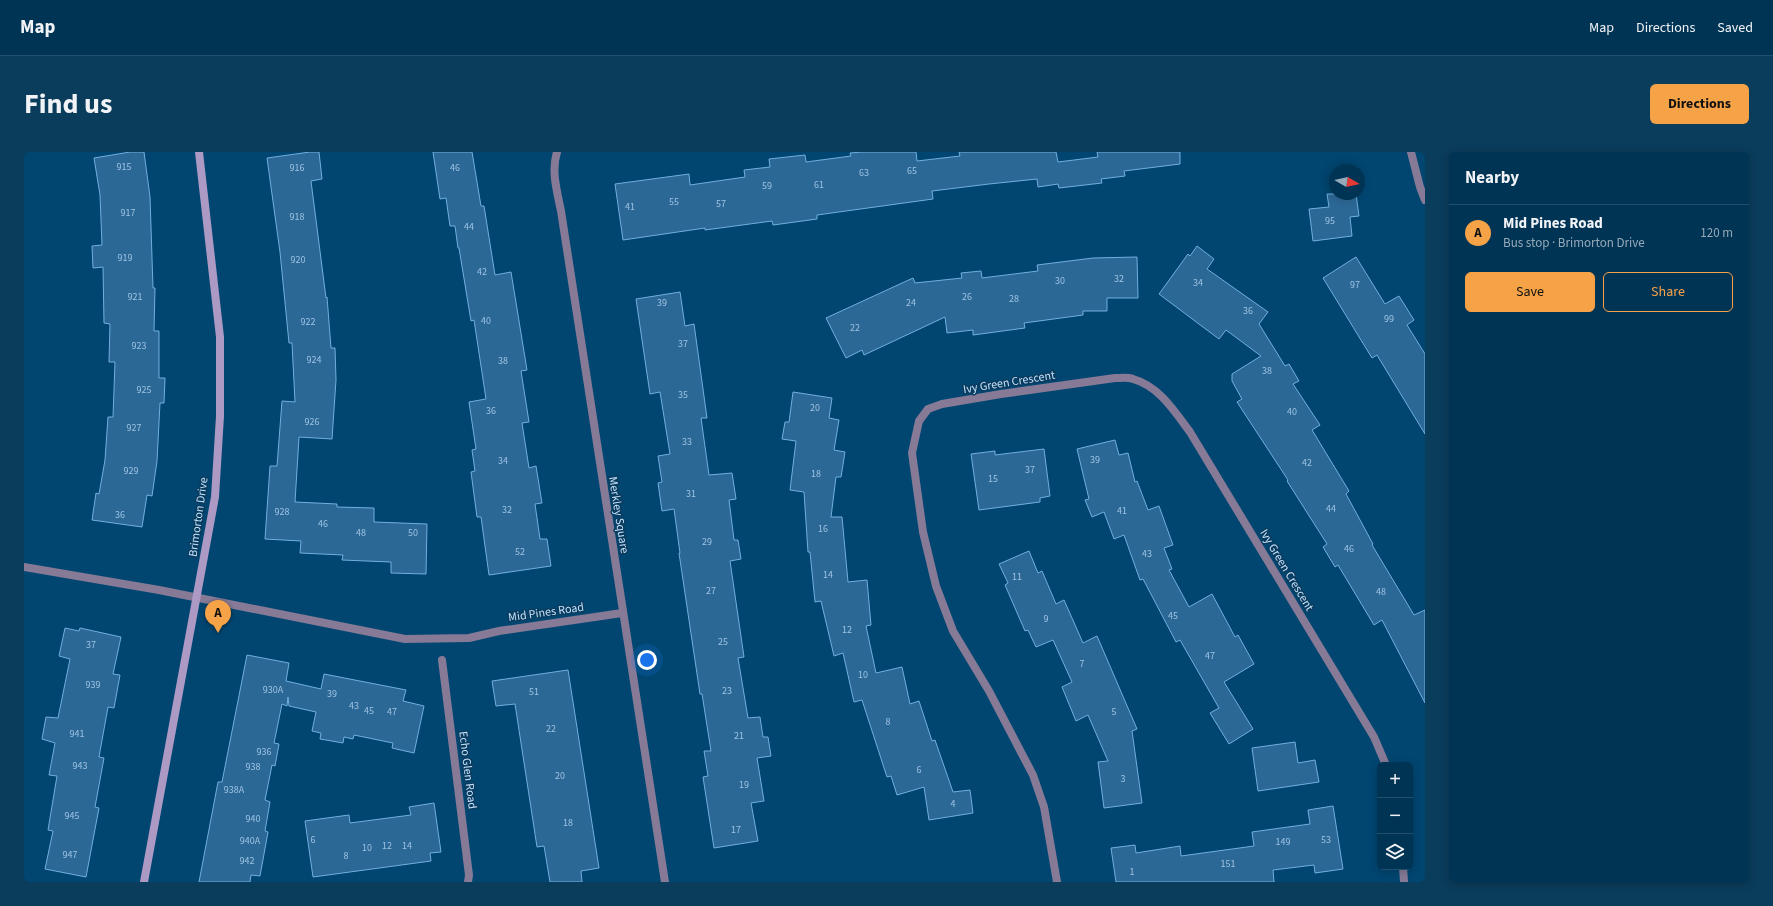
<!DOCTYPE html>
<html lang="en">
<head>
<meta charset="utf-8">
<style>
  body { margin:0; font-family:"Source Sans 3",sans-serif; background:#0a3c5b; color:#f1f3f6 }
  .controls { position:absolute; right:12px; bottom:12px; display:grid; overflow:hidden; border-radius:6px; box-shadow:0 2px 10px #0003 }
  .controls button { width:36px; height:36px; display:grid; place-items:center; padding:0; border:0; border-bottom:1px solid #224f6c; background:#003455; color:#f1f3f6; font:20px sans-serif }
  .compass { position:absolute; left:1305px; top:12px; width:36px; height:36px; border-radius:50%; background:#003455; box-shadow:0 2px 10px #0003; rotate:99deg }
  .you { position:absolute; left:623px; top:508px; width:14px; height:14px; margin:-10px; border:3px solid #fff; border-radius:50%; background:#1a73e8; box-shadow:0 0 0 6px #1a73e833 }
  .badge { display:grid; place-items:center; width:26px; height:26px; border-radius:50%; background:#f6a247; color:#111; font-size:13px; font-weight:700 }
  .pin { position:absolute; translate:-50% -33px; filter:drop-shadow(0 1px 2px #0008) }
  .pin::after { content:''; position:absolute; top:21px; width:14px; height:12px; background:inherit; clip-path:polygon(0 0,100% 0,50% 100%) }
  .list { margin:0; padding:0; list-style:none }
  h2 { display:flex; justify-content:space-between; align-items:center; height:52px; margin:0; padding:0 16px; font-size:17px }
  h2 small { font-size:13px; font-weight:400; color:#95aab9 }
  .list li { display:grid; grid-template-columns:26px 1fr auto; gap:12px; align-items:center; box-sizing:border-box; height:56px; padding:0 16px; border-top:1px solid #224f6c }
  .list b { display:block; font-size:15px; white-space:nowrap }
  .list p { margin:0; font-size:13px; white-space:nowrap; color:#95aab9 }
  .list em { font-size:13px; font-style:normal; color:#95aab9 }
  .actions { display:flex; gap:8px; padding:12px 16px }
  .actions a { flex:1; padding:9px 0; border:1px solid #f6a247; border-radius:6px; text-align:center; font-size:14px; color:#f6a247 }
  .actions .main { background:#f6a247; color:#111 }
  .icon { flex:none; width:22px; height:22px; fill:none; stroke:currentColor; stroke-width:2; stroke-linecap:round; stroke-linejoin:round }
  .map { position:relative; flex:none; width:1401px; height:730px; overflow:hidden; border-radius:6px }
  header { display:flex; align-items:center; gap:24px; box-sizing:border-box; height:56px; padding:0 20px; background:#003455; border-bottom:1px solid #224f6c }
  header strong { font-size:19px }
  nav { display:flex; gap:22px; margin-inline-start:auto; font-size:14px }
  .intro { display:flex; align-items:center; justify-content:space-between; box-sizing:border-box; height:96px; padding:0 24px }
  h1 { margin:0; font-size:28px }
  .button { padding:10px 18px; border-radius:6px; background:#f6a247; color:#111; font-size:14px; font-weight:700 }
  main { display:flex; gap:24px; padding:0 24px }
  aside { flex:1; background:#003455; border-radius:6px; box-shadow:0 2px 10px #0003 }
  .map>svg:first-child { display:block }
  .building { fill:#2c6896; stroke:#72aee0 }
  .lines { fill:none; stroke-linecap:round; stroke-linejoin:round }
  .street { stroke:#867a96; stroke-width:8 }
  .secondary { stroke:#ac99c4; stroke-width:8 }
  .labels { text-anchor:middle; stroke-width:3; stroke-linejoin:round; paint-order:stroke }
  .number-label { font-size:10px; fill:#9dc3e2 }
  .street-label { font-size:12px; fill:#c3e1fb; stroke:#0b3b5d }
</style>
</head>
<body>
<header>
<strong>Map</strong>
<nav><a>Map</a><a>Directions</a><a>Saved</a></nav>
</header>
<div class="intro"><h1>Find us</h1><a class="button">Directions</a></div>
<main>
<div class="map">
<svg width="1401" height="730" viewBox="0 0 1401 730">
  <rect width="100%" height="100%" fill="#004671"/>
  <g class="building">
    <path d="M 106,0 L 120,0 L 126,45 L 129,136 L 131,136 L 130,179 L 135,179 L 135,226 L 141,226 L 140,251 L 136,251 L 133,309 L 128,344 L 123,343 L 118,375 L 68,368 L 72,341 L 75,342 L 81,308 L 84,265 L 89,265 L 91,210 L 85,210 L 86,172 L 80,171 L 79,115 L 69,116 L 68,94 L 78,93 L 76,43 L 70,6 Z"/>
    <path d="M 286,0 L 295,0 L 298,27 L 287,29 L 302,146 L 303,145 L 307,196 L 311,196 L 312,228 L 308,287 L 275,285 L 271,350 L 313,352 L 313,355 L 350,356 L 350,370 L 403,372 L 402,422 L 367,421 L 367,410 L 318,408 L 319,403 L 276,401 L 277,389 L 241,387 L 246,314 L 253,314 L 258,249 L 271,250 L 268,191 L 265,191 L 256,100 L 243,6 Z"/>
    <path d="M 409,0 L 448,0 L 457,54 L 460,54 L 471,123 L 487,120 L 503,218 L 497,219 L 505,270 L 498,271 L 505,316 L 512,314 L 518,351 L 511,352 L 516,387 L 523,387 L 527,414 L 465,423 L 457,365 L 453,365 L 447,320 L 451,319 L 448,298 L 452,297 L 445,250 L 462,247 L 450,168 L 447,169 L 435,96 L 434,96 L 431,74 L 426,74 L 422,46 L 416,47 Z"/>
    <path d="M 838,0 L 892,0 L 893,9 L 936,4 L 935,0 L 1032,0 L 1034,10 L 1074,5 L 1073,0 L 1156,0 L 1156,12 L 1100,19 L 1101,24 L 1077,27 L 1078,31 L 1035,36 L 1034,32 L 1014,35 L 1013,27 L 965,32 L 908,39 L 909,47 L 793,63 L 793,67 L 749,73 L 748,69 L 681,78 L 681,76 L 599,88 L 591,32 L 665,22 L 666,33 L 721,25 L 720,18 L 746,15 L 745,7 L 781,3 L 782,10 L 827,4 L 826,1 Z"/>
    <path d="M 1303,42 L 1332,42 L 1335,64 L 1326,65 L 1328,84 L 1289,89 L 1285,57 L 1305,55 Z"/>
    <path d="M 1173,94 L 1190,107 L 1183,117 L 1244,160 L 1235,172 L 1261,214 L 1265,212 L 1275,229 L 1269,232 L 1296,273 L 1288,278 L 1325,339 L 1322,342 L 1349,392 L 1348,393 L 1390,463 L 1401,458 L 1401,551 L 1358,468 L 1350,473 L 1314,413 L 1311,415 L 1299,395 L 1303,392 L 1263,329 L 1264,328 L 1213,250 L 1218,247 L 1208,229 L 1208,222 L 1237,204 L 1202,178 L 1195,187 L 1135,142 L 1164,102 L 1166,104 Z"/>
    <path d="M 1113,105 L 1114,146 L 1083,146 L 1083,159 L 1059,159 L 1059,163 L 1000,171 L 1001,176 L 949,183 L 949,178 L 923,181 L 921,165 L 840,203 L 838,198 L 822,206 L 802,166 L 889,126 L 891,131 L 938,126 L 937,121 L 957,119 L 958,126 L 1014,119 L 1013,113 L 1069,106 Z"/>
    <path d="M 1332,105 L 1361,152 L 1375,144 L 1390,168 L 1383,173 L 1401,202 L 1401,282 L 1353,203 L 1348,206 L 1299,126 Z"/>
    <path d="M 656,140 L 661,174 L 670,172 L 683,266 L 677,266 L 685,323 L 708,321 L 712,347 L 705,348 L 710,388 L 714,388 L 717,407 L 706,409 L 720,505 L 714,506 L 724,566 L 736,565 L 739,585 L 744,585 L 747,604 L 733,606 L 740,649 L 727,651 L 734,689 L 690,696 L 679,625 L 684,624 L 680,599 L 687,599 L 678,542 L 676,542 L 655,401 L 656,401 L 650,357 L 638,359 L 634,331 L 638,330 L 634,304 L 646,302 L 636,240 L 626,242 L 612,147 Z"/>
    <path d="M 769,240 L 808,246 L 805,266 L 815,268 L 810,298 L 821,300 L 817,325 L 812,325 L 807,365 L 818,365 L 824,430 L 843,428 L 847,473 L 842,474 L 852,521 L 878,515 L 886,552 L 895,549 L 908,589 L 911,588 L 929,640 L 946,638 L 949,661 L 905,668 L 900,635 L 873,643 L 867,624 L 863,625 L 838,548 L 830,550 L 819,501 L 810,504 L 797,449 L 791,450 L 786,400 L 784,400 L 780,340 L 766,338 L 772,289 L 758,287 L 761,270 L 765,270 Z"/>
    <path d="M 1091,288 L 1095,303 L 1104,301 L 1111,330 L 1113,329 L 1124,358 L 1135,354 L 1149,393 L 1140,396 L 1148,417 L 1145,418 L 1165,455 L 1188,442 L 1211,485 L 1214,483 L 1230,512 L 1200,530 L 1229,577 L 1205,592 L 1186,561 L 1195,556 L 1156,488 L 1152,490 L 1119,427 L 1116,428 L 1100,383 L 1090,387 L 1080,360 L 1068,365 L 1061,348 L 1065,347 L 1053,297 Z"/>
    <path d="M 1020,297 L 1026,344 L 1016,346 L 1016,350 L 955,358 L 947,302 L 971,299 L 971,303 Z"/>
    <path d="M 1005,399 L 1014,421 L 1018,419 L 1032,452 L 1040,448 L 1059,491 L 1073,484 L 1113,577 L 1108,579 L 1118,651 L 1080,656 L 1074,610 L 1084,609 L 1064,563 L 1052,569 L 1038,535 L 1048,530 L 1029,488 L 1012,495 L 1004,478 L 1001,479 L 981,433 L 984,431 L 975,412 Z"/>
    <path d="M 41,476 L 55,479 L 56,476 L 97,485 L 89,522 L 96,523 L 90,556 L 84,555 L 75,605 L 80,606 L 71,655 L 75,656 L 62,725 L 21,717 L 29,679 L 24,678 L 33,624 L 25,623 L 31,591 L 18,587 L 22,565 L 34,566 L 46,507 L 35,504 Z"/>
    <path d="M 223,503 L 265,511 L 262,529 L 297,537 L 300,522 L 382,538 L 379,549 L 400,554 L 390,601 L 368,596 L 369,591 L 330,583 L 329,587 L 320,585 L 319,591 L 296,587 L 297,581 L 288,579 L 292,560 L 265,554 L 264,545 L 263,554 L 258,552 L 250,591 L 255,592 L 251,614 L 248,613 L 241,648 L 246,650 L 241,679 L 244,680 L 236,724 L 227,723 L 226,730 L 175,730 L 194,630 L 198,630 Z"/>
    <path d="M 544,518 L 575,716 L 557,719 L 558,730 L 526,730 L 520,694 L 513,695 L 491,552 L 472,554 L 468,529 Z"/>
    <path d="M 1271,590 L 1274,611 L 1291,608 L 1295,630 L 1234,639 L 1228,596 Z"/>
    <path d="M 410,651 L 417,700 L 406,701 L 407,709 L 289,725 L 281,669 L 325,663 L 326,671 L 387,663 L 385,655 Z"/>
    <path d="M 1309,654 L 1319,717 L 1291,721 L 1290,713 L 1249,718 L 1250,730 L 1092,730 L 1087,696 L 1111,693 L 1112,701 L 1156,694 L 1157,704 L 1230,694 L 1228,680 L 1286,672 L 1284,658 Z"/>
  </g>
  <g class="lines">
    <g class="street">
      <path d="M 533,0 C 527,19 533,39 537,59 L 641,730"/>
      <path d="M 1387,0 L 1396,35 L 1401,48"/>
      <path d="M 0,415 L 135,438 L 381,487 L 445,486 L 475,479 L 598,461"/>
      <path d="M 418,508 L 445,723 L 444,730"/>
      <path d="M 1379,715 L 1380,730"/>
      <path d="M 1033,730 L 1020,655 L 1009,623 L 965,539 L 929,479 L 912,434 L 899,380 L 888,301 L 895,269 L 904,257 L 918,252 L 977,242 L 1091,226 C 1096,226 1104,225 1109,227 C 1135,234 1151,260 1166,280 L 1350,585 L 1362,613"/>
    </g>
    <path class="secondary" d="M 120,730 L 191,345 L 196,264 L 196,185 L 175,0"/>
  </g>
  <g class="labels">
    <g class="number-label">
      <text x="100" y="18">915</text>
      <text x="273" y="19">916</text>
      <text x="431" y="19">46</text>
      <text x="888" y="22">65</text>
      <text x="840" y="24">63</text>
      <text x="795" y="36">61</text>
      <text x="743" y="37">59</text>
      <text x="650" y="53">55</text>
      <text x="697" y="55">57</text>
      <text x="606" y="58">41</text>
      <text x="104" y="64">917</text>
      <text x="273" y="68">918</text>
      <text x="1306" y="72">95</text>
      <text x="445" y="78">44</text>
      <text x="101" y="109">919</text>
      <text x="274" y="111">920</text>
      <text x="458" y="123">42</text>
      <text x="1095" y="130">32</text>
      <text x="1036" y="132">30</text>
      <text x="1174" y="134">34</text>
      <text x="1331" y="136">97</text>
      <text x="111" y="148">921</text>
      <text x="943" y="148">26</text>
      <text x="990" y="150">28</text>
      <text x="638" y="154">39</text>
      <text x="887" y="154">24</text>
      <text x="1224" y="162">36</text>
      <text x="1365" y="170">99</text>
      <text x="462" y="172">40</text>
      <text x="284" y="173">922</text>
      <text x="831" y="179">22</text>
      <text x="659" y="195">37</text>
      <text x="115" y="197">923</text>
      <text x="290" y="211">924</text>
      <text x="479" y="212">38</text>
      <text x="1243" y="222">38</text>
      <text x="120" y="241">925</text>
      <text x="659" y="246">35</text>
      <text x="791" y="259">20</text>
      <text x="467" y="262">36</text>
      <text x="1268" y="263">40</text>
      <text x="288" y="273">926</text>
      <text x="110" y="279">927</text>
      <text x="663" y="293">33</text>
      <text x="1071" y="311">39</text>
      <text x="479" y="312">34</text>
      <text x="1283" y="314">42</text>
      <text x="1006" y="321">37</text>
      <text x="107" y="322">929</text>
      <text x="792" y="325">18</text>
      <text x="969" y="330">15</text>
      <text x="667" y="345">31</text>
      <text x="1307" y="360">44</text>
      <text x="483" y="361">32</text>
      <text x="1098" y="362">41</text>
      <text x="258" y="363">928</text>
      <text x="96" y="366">36</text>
      <text x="299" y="375">46</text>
      <text x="799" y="380">16</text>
      <text x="337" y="384">48</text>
      <text x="389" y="384">50</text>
      <text x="683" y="393">29</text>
      <text x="1325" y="400">46</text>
      <text x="496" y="403">52</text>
      <text x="1123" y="405">43</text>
      <text x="804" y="426">14</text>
      <text x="993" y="428">11</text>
      <text x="687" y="442">27</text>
      <text x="1357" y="443">48</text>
      <text x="1149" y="467">45</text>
      <text x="1022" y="470">9</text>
      <text x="823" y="481">12</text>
      <text x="699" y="493">25</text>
      <text x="67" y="496">37</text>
      <text x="1186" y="507">47</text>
      <text x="1058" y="515">7</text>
      <text x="839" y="526">10</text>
      <text x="69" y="536">939</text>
      <text x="249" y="541">930A</text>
      <text x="703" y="542">23</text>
      <text x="510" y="543">51</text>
      <text x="308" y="545">39</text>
      <text x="330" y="557">43</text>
      <text x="345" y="562">45</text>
      <text x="368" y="563">47</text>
      <text x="1090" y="563">5</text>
      <text x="864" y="573">8</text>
      <text x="527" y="580">22</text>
      <text x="53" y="585">941</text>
      <text x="715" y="587">21</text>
      <text x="240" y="603">936</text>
      <text x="56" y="617">943</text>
      <text x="229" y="618">938</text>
      <text x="895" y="621">6</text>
      <text x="536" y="627">20</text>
      <text x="1099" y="630">3</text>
      <text x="720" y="636">19</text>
      <text x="210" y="641">938A</text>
      <text x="929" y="655">4</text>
      <text x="48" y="667">945</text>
      <text x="229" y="670">940</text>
      <text x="544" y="674">18</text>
      <text x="712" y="681">17</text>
      <text x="289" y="691">6</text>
      <text x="1302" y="691">53</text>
      <text x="226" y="692">940A</text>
      <text x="1259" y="693">149</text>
      <text x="363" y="697">12</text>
      <text x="383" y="697">14</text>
      <text x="343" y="699">10</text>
      <text x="46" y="706">947</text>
      <text x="322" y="707">8</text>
      <text x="223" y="712">942</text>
      <text x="1204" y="715">151</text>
      <text x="1108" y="723">1</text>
    </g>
    <g class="street-label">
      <text transform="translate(985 230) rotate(-9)" y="4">Ivy Green Crescent</text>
      <text transform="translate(595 363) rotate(81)" y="4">Merkley Square</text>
      <text transform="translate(174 365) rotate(-82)" y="4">Brimorton Drive</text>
      <text transform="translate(1263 418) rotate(59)" y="4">Ivy Green Crescent</text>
      <text transform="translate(522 460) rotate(-8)" y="4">Mid Pines Road</text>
      <text transform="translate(444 618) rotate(83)" y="4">Echo Glen Road</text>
    </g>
  </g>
</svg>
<div class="controls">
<button>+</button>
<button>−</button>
<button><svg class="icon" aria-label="layers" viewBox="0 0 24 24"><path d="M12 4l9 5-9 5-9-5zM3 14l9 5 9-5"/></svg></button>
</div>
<svg class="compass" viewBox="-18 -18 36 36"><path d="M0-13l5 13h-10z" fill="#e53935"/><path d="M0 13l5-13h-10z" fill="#95aab9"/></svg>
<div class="you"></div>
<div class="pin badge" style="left:194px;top:481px">A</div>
</div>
<aside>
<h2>Nearby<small></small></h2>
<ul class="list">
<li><span class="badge">A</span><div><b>Mid Pines Road</b><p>Bus stop · Brimorton Drive</p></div><em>120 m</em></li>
</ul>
<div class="actions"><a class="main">Save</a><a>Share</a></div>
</aside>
</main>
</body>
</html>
